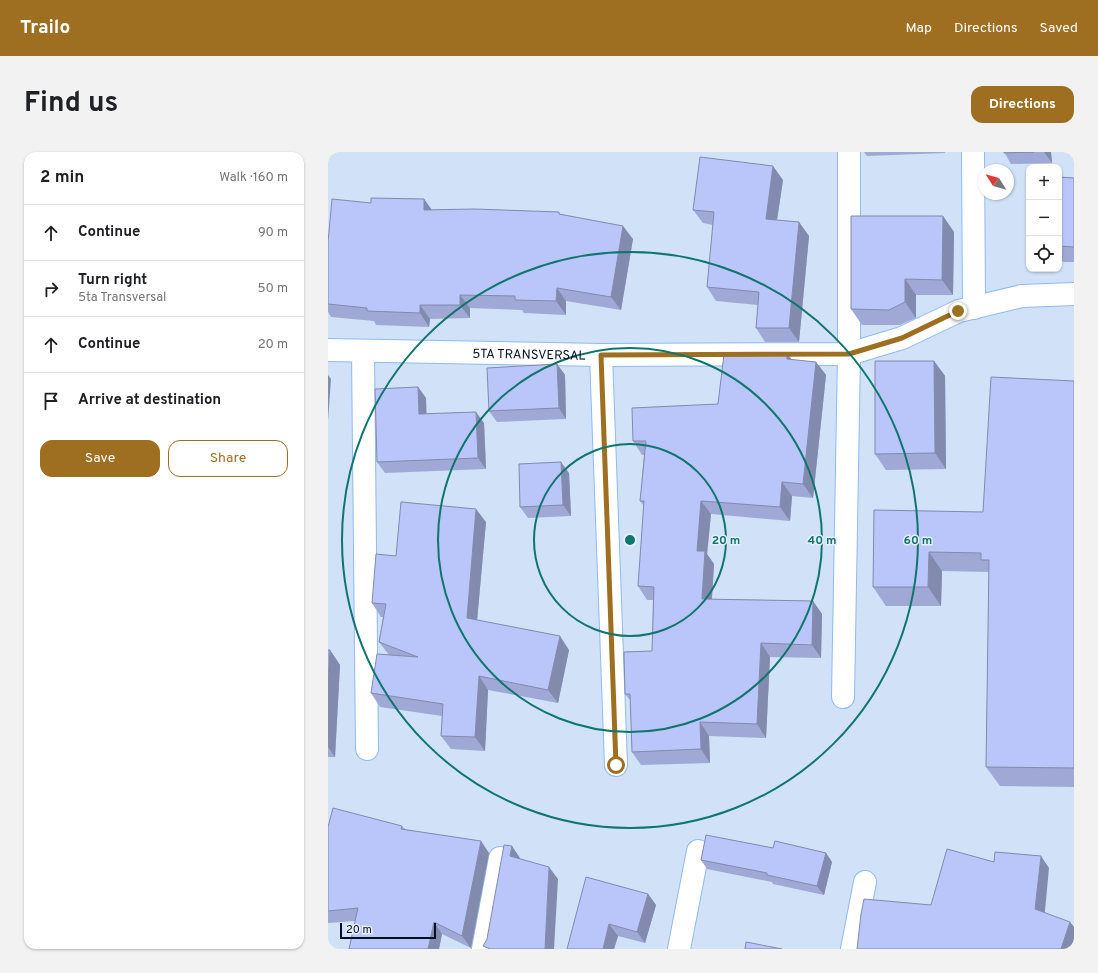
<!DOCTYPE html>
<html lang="en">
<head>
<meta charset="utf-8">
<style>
  body { margin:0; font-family:Overpass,sans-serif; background:#f2f2f2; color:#202124 }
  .controls { position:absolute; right:12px; top:12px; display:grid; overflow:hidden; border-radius:8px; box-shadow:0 1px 3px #0004 }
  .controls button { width:36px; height:36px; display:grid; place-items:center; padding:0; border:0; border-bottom:1px solid #e0e0e0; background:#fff; color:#202124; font:20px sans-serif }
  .compass { position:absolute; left:650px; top:12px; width:36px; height:36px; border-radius:50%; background:#fff; box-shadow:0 1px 3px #0004; rotate:307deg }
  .scale { position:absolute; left:12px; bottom:10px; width:96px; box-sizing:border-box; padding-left:4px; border:2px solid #031024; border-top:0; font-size:11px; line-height:14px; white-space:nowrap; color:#031024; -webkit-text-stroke:3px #e5eef9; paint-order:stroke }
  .stop { position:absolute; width:12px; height:12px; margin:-9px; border:3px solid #9e6f21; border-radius:50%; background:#fff }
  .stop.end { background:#9e6f21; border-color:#fff; box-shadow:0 1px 4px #0008 }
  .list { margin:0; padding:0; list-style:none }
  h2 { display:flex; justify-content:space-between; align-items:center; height:52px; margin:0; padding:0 16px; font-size:17px }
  h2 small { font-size:13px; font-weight:400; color:#757577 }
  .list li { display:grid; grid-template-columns:26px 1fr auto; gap:12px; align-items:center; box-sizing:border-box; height:56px; padding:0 16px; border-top:1px solid #e0e0e0 }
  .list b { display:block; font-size:15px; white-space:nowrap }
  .list p { margin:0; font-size:13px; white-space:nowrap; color:#757577 }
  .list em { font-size:13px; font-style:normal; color:#757577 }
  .actions { display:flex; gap:8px; padding:12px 16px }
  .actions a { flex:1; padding:9px 0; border:1px solid #9e6f21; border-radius:12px; text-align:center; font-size:14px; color:#9e6f21 }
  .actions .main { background:#9e6f21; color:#fff }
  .icon { flex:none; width:22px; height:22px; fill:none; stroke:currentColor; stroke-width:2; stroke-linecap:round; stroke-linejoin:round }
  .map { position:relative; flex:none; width:746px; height:797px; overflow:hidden; border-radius:12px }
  header { display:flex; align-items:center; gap:24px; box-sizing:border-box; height:56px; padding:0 20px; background:#9e6f21; color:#fff }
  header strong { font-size:19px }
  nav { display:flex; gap:22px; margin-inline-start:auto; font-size:14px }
  .intro { display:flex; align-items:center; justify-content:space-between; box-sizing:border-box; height:96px; padding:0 24px }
  h1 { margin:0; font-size:28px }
  .button { padding:10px 18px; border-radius:12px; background:#9e6f21; color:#fff; font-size:14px; font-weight:700 }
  main { display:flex; gap:24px; padding:0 24px }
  aside { flex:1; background:#fff; border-radius:12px; box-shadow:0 1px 3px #0004 }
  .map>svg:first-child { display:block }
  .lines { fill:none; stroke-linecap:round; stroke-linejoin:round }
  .street-casing { stroke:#90baf1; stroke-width:24 }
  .street { stroke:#fff; stroke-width:22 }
  .wall { fill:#a0a9d6 }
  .shaded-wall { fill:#828aae }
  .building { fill:#bac5f9; stroke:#828aae }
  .route { stroke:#9e6f21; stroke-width:5 }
  .ring { fill:none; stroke:#0f766e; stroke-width:2 }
  .labels { text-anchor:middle; stroke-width:3; stroke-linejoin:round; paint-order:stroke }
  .street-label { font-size:13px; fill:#031024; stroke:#e5eef9 }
  .centre { fill:#0f766e; stroke:#e5eef9; stroke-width:2 }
  .ring-label { font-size:12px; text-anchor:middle; font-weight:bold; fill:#0f766e; stroke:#e5eef9; stroke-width:3; stroke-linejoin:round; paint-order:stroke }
</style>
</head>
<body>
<header>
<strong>Trailo</strong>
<nav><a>Map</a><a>Directions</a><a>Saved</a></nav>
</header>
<div class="intro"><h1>Find us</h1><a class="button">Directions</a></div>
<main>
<aside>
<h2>2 min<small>Walk · 160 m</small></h2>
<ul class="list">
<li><svg class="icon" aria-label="ahead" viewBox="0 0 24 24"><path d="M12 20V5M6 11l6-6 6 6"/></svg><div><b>Continue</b></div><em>90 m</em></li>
<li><svg class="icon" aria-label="right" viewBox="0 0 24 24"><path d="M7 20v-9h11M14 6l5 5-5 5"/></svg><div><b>Turn right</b><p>5ta Transversal</p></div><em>50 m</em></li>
<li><svg class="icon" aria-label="ahead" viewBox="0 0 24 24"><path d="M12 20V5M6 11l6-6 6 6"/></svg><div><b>Continue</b></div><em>20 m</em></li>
<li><svg class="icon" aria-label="arrive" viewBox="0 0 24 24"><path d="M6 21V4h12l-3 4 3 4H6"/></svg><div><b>Arrive at destination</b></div></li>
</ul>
<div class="actions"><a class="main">Save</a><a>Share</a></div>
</aside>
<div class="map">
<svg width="746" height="797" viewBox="0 0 746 797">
  <rect width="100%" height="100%" fill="#d0e1f8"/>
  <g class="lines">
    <defs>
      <g id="street">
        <path d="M 645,0 L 646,156"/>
        <path id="s1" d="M 0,198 L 273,203 L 521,202 L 574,186 L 631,159 L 694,144 L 746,142"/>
        <path d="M 35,199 L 39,597"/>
        <path d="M 273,203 L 288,613"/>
        <path d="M 515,545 L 521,202 L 521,0"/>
        <path d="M 155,797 L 172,706"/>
        <path d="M 351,797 L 370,699"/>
        <path d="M 524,797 L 537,730"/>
      </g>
    </defs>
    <use href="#street" class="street-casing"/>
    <use href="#street" class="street"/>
  </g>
  <g class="wall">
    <path d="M 536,0 L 617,0 L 617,1 L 539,4 Z"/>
    <path d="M 676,0 L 723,0 L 724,11 L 683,12 Z"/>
    <path d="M 731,25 L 746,26 L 746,110 L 735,110 L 731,103 Z"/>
    <path d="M 455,28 L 449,68 L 481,84 L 471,190 L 437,190 L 428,176 L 430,153 L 388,149 L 379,135 L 385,73 L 375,71 L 365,58 Z"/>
    <path d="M 96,47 L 104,58 L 233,63 L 305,87 L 293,158 L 238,149 L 238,163 L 196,161 L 194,158 L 142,156 L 142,166 L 102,167 L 101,175 L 48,173 L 46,169 L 3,165 L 0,160 L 0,90 Z"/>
    <path d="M 615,64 L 626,80 L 625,143 L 588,143 L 588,166 L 572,173 L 534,173 L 523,157 Z"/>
    <path d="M 464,208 L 488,210 L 498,223 L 485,346 L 464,344 L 462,369 L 383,362 L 379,402 L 386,412 L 384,447 L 485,449 L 494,462 L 493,506 L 442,505 L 438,586 L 381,584 L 382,611 L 313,613 L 304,600 L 302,548 L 297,542 L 324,499 L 325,448 L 319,448 L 310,434 L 316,354 L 312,349 L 316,303 L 314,303 L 305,289 L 390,252 Z"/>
    <path d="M 606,209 L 617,224 L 618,317 L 558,318 L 547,302 Z"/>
    <path d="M 229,212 L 237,223 L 238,267 L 169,270 L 161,259 Z"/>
    <path d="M 746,229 L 746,635 L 672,634 L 658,615 L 661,420 L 614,419 L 613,454 L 558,454 L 545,435 L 655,360 Z"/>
    <path d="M 90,235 L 98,246 L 98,262 L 156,271 L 158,317 L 57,321 L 49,310 Z"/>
    <path d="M 241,321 L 243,364 L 200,366 L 192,355 Z"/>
    <path d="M 158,370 L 149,468 L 241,498 L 230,551 L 160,538 L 157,599 L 123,597 L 113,584 L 114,564 L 52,555 L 43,541 L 61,503 L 51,490 L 55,465 L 53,465 L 44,451 L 68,404 Z"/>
    <path d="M 0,498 L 2,498 L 12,513 L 7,605 L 0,605 Z"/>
    <path d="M 74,674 L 77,677 L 161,701 L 143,796 L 114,782 L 111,797 L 21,797 L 27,769 L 0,771 L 0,675 Z"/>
    <path d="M 445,696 L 498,701 L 504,710 L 496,743 L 445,732 L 444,730 L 379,717 L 373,708 Z"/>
    <path d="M 320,742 L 328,753 L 317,791 L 290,784 L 286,797 L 239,797 Z"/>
  </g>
  <g class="shaded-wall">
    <path d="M 716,0 L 723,0 L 724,11 Z"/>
    <path d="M 445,14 L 455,28 L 447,81 L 438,67 Z"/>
    <path d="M 96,47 L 106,61 L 96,58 Z"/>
    <path d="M 615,64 L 626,80 L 625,143 L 614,128 Z"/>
    <path d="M 471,70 L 481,84 L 471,190 L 461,176 Z"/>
    <path d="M 295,74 L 305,87 L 293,158 L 283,145 Z"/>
    <path d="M 577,127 L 588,143 L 588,166 L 577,150 Z"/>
    <path d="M 229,136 L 238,149 L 238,163 L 228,149 Z"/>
    <path d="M 132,143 L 142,156 L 142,166 L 132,153 Z"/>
    <path d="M 92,153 L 102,167 L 101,175 L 92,161 Z"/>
    <path d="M 459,201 L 469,215 L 459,207 Z"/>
    <path d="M 606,209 L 617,224 L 618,317 L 607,301 Z"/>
    <path d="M 488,210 L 498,223 L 485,346 L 475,332 Z"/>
    <path d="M 229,212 L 237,223 L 238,267 L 231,256 Z"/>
    <path d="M 0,223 L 3,227 L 0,268 Z"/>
    <path d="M 90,235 L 98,246 L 99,273 L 91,262 Z"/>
    <path d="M 148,260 L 156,271 L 158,317 L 150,306 Z"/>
    <path d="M 233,310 L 241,321 L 243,364 L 235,353 Z"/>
    <path d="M 454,330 L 464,344 L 462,369 L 452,355 Z"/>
    <path d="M 373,349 L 383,362 L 379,402 L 386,412 L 383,460 L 374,447 L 369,399 Z"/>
    <path d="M 148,357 L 158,370 L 148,480 L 139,466 Z"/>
    <path d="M 601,400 L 614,419 L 613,454 L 600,435 Z"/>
    <path d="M 485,449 L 494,462 L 493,506 L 484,493 Z"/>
    <path d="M 232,484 L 241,498 L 230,551 L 220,538 Z"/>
    <path d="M 433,491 L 442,505 L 438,586 L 429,572 Z"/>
    <path d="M 2,498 L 12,513 L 7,605 L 0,595 L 0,534 Z"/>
    <path d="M 151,524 L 160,538 L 157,599 L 147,585 Z"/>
    <path d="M 372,570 L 381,584 L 382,611 L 373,597 Z"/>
    <path d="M 153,689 L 161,701 L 143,796 L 134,784 Z"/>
    <path d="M 184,694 L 192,706 L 190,716 L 182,704 Z"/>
    <path d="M 498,701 L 504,710 L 496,743 L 489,734 Z"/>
    <path d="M 713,704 L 721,716 L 716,769 L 707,757 Z"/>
    <path d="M 221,715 L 230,727 L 226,797 L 217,797 Z"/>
    <path d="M 320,742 L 328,753 L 317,791 L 309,780 Z"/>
    <path d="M 106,770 L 114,782 L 111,797 L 100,797 Z"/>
    <path d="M 742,770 L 746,775 L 746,797 L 733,797 Z"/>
    <path d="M 281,772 L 290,784 L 286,797 L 275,797 Z"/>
  </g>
  <g class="building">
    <path d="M 676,0 L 706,0 L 676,1 Z"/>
    <path d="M 372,5 L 445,14 L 438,67 L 471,70 L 461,176 L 428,176 L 431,140 L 379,135 L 386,60 L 365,58 Z"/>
    <path d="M 731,25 L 746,26 L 746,95 L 731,94 Z"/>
    <path d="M 43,46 L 96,47 L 96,58 L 146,57 L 231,60 L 231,62 L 295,74 L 283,145 L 229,136 L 228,149 L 187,148 L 187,144 L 132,143 L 132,153 L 92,153 L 92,161 L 39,159 L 39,156 L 0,152 L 0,90 L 4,47 L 43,51 Z"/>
    <path d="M 523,64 L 615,64 L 614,128 L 577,127 L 577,150 L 561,158 L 523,157 Z"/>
    <path d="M 426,201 L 459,201 L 459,207 L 488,210 L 475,332 L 454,330 L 452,355 L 373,349 L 369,399 L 377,399 L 374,447 L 485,449 L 484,493 L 433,491 L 429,572 L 372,570 L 373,597 L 304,600 L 302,542 L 297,542 L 296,500 L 324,499 L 326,435 L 310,434 L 316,349 L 312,349 L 318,289 L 305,289 L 304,256 L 390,252 L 396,202 L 425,204 Z"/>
    <path d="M 547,209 L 606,209 L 607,301 L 547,302 Z"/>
    <path d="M 229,212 L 231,256 L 161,259 L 159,216 Z"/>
    <path d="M 663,225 L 746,229 L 746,616 L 658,615 L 661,408 L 653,408 L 653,401 L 601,400 L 600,435 L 545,435 L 546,358 L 655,360 Z"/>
    <path d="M 90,235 L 91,262 L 148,260 L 150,306 L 49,310 L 47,237 Z"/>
    <path d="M 233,310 L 235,353 L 192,355 L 191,312 Z"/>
    <path d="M 73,350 L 148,357 L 139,466 L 232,484 L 220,538 L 151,524 L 147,585 L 113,584 L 115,552 L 43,541 L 49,502 L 90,505 L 51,490 L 58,452 L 44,451 L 48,402 L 68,404 Z"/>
    <path d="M 0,498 L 2,498 L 0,534 Z"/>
    <path d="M 5,656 L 74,674 L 73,677 L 153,689 L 134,784 L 106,770 L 100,797 L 21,797 L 30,756 L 0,759 L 0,675 Z"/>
    <path d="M 378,683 L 445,696 L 447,689 L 498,701 L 489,734 L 439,723 L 439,721 L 373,708 Z"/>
    <path d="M 176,693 L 184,694 L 182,704 L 221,715 L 217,797 L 162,797 L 155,794 L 159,787 Z"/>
    <path d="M 619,697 L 666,710 L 667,700 L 713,704 L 707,757 L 742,770 L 733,797 L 529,797 L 533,762 L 536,747 L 603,753 Z"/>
    <path d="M 258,725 L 320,742 L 309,780 L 281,772 L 275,797 L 239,797 Z"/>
    <path d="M 418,790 L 454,797 L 417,797 Z"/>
  </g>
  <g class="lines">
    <path class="route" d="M 288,613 L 273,203 L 521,202 L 574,186 L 630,159"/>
  </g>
  <g class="ring">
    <circle cx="302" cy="388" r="96"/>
    <circle cx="302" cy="388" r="192"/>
    <circle cx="302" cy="388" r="288"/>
  </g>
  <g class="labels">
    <g class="street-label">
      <text dy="5" stroke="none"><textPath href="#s1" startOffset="201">5TA TRANSVERSAL</textPath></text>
    </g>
  </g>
  <circle cx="302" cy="388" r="6" class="centre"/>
  <g class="ring-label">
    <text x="398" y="392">20 m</text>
    <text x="494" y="392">40 m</text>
    <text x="590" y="392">60 m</text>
  </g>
</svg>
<div class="controls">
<button>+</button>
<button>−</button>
<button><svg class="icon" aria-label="locate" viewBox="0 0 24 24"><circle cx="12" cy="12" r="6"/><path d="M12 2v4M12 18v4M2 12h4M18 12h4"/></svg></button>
</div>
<svg class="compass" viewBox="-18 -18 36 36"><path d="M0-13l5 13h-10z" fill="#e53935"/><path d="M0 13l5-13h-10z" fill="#757577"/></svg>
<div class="scale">20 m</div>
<div class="stop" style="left:288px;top:613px"></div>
<div class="stop end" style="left:630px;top:159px"></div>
</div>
</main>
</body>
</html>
